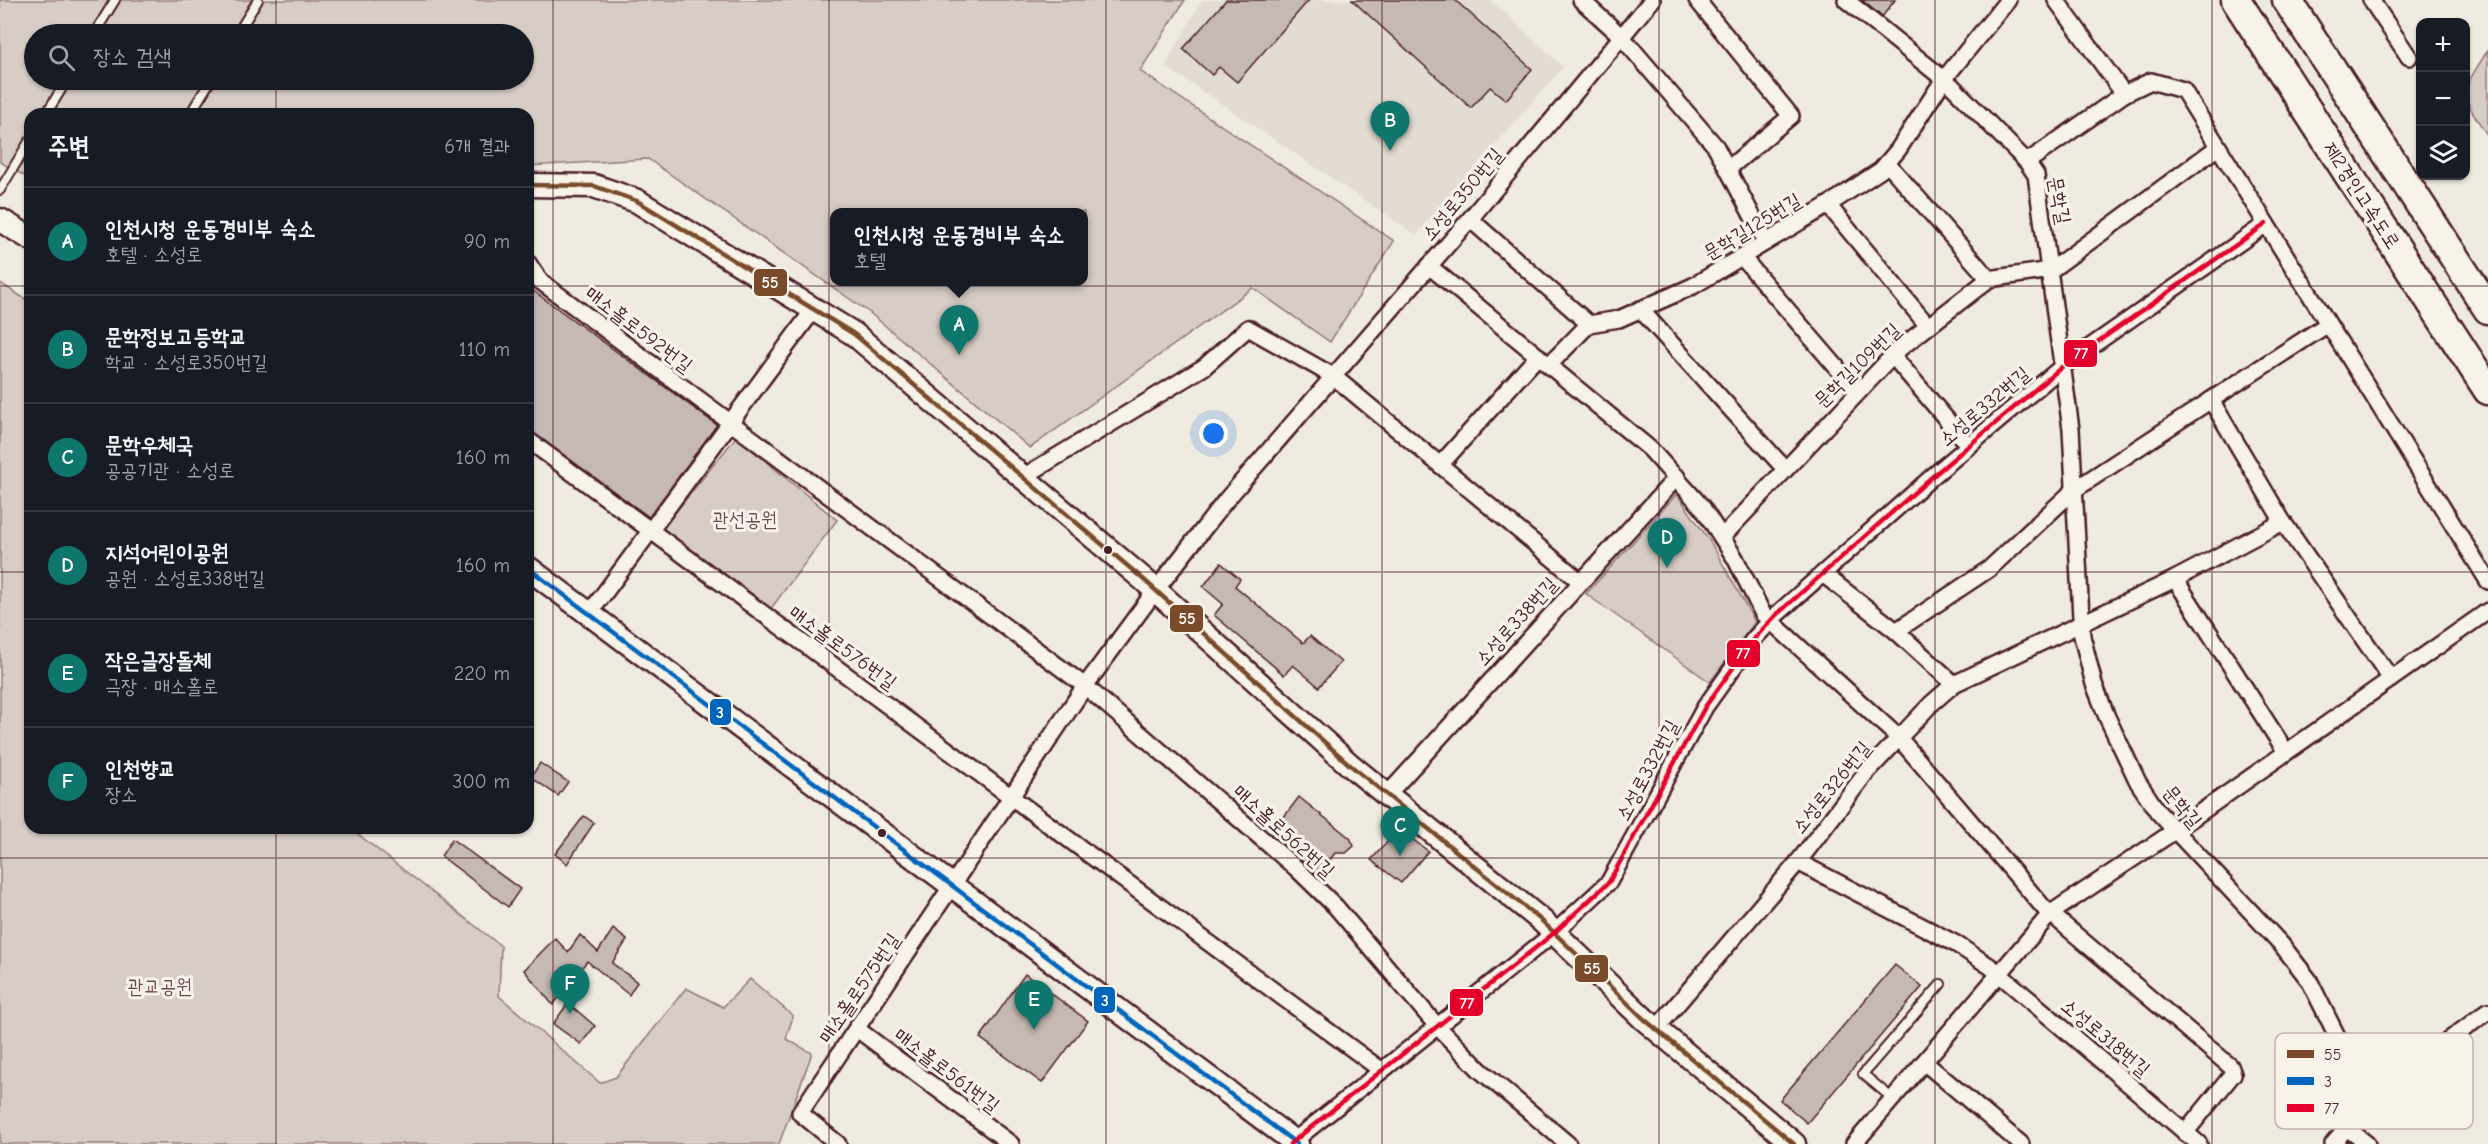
<!DOCTYPE html>
<html lang="ko">
<head>
<meta charset="utf-8">
<style>
  body { margin:0; font-family:"Comic Neue","Poor Story",sans-serif; background:#20242c; color:#f1f3f6 }
  .controls { position:absolute; right:18px; top:18px; display:grid; overflow:hidden; border-radius:12px; box-shadow:0 2px 4px #0004 }
  .controls button { width:54px; height:54px; display:grid; place-items:center; padding:0; border:0; border-bottom:2px solid #363941; background:#171b24; color:#f1f3f6; font:30px sans-serif }
  .you { position:absolute; left:1214px; top:434px; width:21px; height:21px; margin:-15px; border:4px solid #fff; border-radius:50%; background:#1a73e8; box-shadow:0 0 0 9px #1a73e833 }
  .badge { display:grid; place-items:center; width:39px; height:39px; border-radius:50%; background:#0f766e; color:#fff; font-size:20px; font-weight:700 }
  .pin { position:absolute; translate:-50% -50px; filter:drop-shadow(0 2px 3px #0008) }
  .pin::after { content:''; position:absolute; top:32px; width:21px; height:18px; background:inherit; clip-path:polygon(0 0,100% 0,50% 100%) }
  .popup { position:absolute; left:830px; top:208px; width:258px; height:78px; box-sizing:border-box; display:grid; place-content:center; border-radius:12px; background:#171b24; filter:drop-shadow(0 2px 4px #0005); font-size:20px; white-space:nowrap; color:#9ea1a6 }
  .popup b { font-size:22px; color:#f1f3f6 }
  .popup::after { content:''; position:absolute; left:50%; top:100%; margin-left:-12px; border:12px solid transparent; border-top-color:#171b24 }
  .list { margin:0; padding:0; list-style:none }
  h2 { display:flex; justify-content:space-between; align-items:center; height:78px; margin:0; padding:0 24px; font-size:26px }
  h2 small { font-size:20px; font-weight:400; color:#9ea1a6 }
  .list li { display:grid; grid-template-columns:39px 1fr auto; gap:18px; align-items:center; box-sizing:border-box; height:108px; padding:0 24px; border-top:2px solid #363941 }
  .list b { display:block; font-size:22px; white-space:nowrap }
  .list p { margin:0; font-size:20px; white-space:nowrap; color:#9ea1a6 }
  .list em { font-size:20px; font-style:normal; color:#9ea1a6 }
  .icon { flex:none; width:33px; height:33px; fill:none; stroke:currentColor; stroke-width:2; stroke-linecap:round; stroke-linejoin:round }
  .map { position:relative; flex:none; width:2488px; height:1144px; overflow:hidden }
  .search { position:absolute; background:#171b24; box-shadow:0 2px 4px #0004; left:24px; top:24px; width:510px; height:66px; display:flex; align-items:center; gap:15px; box-sizing:border-box; padding:0 21px; border-radius:33px; color:#9ea1a6; font-size:22px }
  .panel { position:absolute; background:#171b24; box-shadow:0 2px 4px #0004; left:24px; top:108px; width:510px; height:726px; border-radius:18px }
  .map>svg:first-child { display:block }
  .built { fill:#e3dcd2 }
  .green { fill:#d8cdc6; stroke:#917678; stroke-width:1.5; fill-rule:evenodd }
  .building { fill:#c6b8b3; stroke:#4a1f2b; stroke-width:1.5 }
  .lines { fill:none; stroke-linecap:round; stroke-linejoin:round }
  .lane-casing { stroke:#4a1f2b; stroke-width:12 }
  .street-casing { stroke:#4a1f2b; stroke-width:20 }
  .secondary-casing { stroke:#4a1f2b; stroke-width:27 }
  .highway-casing { stroke:#4a1f2b; stroke-width:33 }
  .lane { stroke:#f7f3e8; stroke-width:8 }
  .street { stroke:#f7f3e8; stroke-width:15 }
  .secondary { stroke:#f7f3e8; stroke-width:22 }
  .highway { stroke:#f7f3e8; stroke-width:28 }
  .bus-1-casing { stroke:#f7f3e8; stroke-width:9 }
  .bus-2-casing { stroke:#f7f3e8; stroke-width:9 }
  .bus-3-casing { stroke:#f7f3e8; stroke-width:9 }
  .bus-1 { stroke:#7a4b2a; stroke-width:4.5 }
  .bus-2 { stroke:#0065bd; stroke-width:4.5 }
  .bus-3 { stroke:#e4002b; stroke-width:4.5 }
  .grid { fill:none; stroke:#4a1f2b; stroke-width:1.5; stroke-opacity:0.55 }
  .bus-dot { fill:#4a1f2b; stroke:#f7f3e8; stroke-width:2 }
  .labels { text-anchor:middle; stroke-width:6; stroke-linejoin:round; paint-order:stroke }
  .street-label { font-size:20px; fill:#4a1f2b; stroke:#f7f3e8 }
  .park-label { font-size:20px; fill:#6e4a52; stroke:#f7f3e8 }
  .key { fill:#f7f3e8; stroke:#c3b3af; stroke-width:1.5 }
  .key-label { font-size:16px; fill:#4a1f2b }
  .line-badge { stroke:#f7f3e8; stroke-width:2 }
  .badge-label { font-size:16px; text-anchor:middle; font-weight:bold; fill:#fff }
</style>
</head>
<body>
<div class="map">
<svg width="2488" height="1144" viewBox="0 0 2488 1144">
  <rect width="100%" height="100%" fill="#f0ebe0"/>
  <filter id="ink" filterUnits="userSpaceOnUse"><feTurbulence type="fractalNoise" baseFrequency=".0167" numOctaves="2"/><feDisplacementMap in="SourceGraphic" scale="12" xChannelSelector="R" yChannelSelector="G"/><feConvolveMatrix kernelMatrix="1 2 1 2 8 2 1 2 1" color-interpolation-filters="sRGB"/></filter>
  <g filter="url(#ink)">
    <path class="built" d="M 1202,0 L 1491,0 L 1563,67 L 1416,235 L 1165,66 Z"/>
    <g class="green">
      <path d="M 0,0 L 1185,0 L 1140,71 L 1394,241 L 1330,342 L 1253,288 L 1030,448 L 870,313 L 648,159 L 528,166 L 528,114 L 30,114 L 30,179 L 0,162 ZM 34,34 L 524,34 L 524,80 L 34,80 ZM 834,212 L 1084,212 L 1084,282 L 834,282 Z"/>
      <path d="M 2488,50 L 2488,136 C 2458,91 2460,94 2488,50 Z"/>
      <path d="M 0,283 L 30,302 L 30,828 L 350,828 L 501,946 L 499,996 L 600,1083 L 616,1077 L 686,988 L 723,1007 L 750,979 L 793,1016 L 786,1039 L 812,1053 L 779,1144 L 0,1144 Z"/>
      <path d="M 736,437 L 837,520 L 770,610 L 662,529 Z"/>
      <path d="M 1677,494 L 1711,543 L 1755,622 L 1710,682 L 1586,594 Z"/>
    </g>
    <g class="building">
      <path d="M 1226,0 L 1309,0 L 1237,82 L 1219,67 L 1212,75 L 1183,49 Z"/>
      <path d="M 1352,0 L 1455,0 L 1532,69 L 1506,100 L 1490,87 L 1471,108 Z"/>
      <path d="M 1862,0 L 1895,0 L 1882,17 Z"/>
      <path d="M 528,287 L 717,425 L 649,517 L 528,429 Z"/>
      <path d="M 1221,563 L 1240,579 L 1235,586 L 1303,643 L 1310,636 L 1341,662 L 1319,687 L 1293,665 L 1284,675 L 1214,615 L 1223,604 L 1203,587 Z"/>
      <path d="M 540,763 L 568,782 L 558,796 L 531,777 Z"/>
      <path d="M 1299,797 L 1350,838 L 1354,846 L 1346,853 L 1335,853 L 1318,876 L 1271,834 Z"/>
      <path d="M 584,816 L 594,823 L 567,864 L 555,854 Z"/>
      <path d="M 1399,829 L 1428,851 L 1401,883 L 1371,860 Z"/>
      <path d="M 452,839 L 520,889 L 508,907 L 441,856 Z"/>
      <path d="M 613,929 L 627,940 L 612,963 L 637,982 L 629,995 L 587,961 L 553,1005 L 524,970 L 555,938 L 568,952 L 580,935 L 598,952 Z"/>
      <path d="M 1895,965 L 1922,987 L 1807,1123 L 1780,1100 Z"/>
      <path d="M 1025,974 L 1088,1021 L 1042,1083 L 980,1038 Z"/>
      <path d="M 568,1003 L 595,1026 L 581,1044 L 553,1024 Z"/>
    </g>
    <g class="lines">
      <defs>
        <g id="lane">
          <path d="M 94,34 L 115,0"/>
          <path d="M 237,34 L 258,0"/>
          <path d="M 46,114 L 67,80"/>
          <path d="M 190,114 L 211,80"/>
          <path d="M 0,190 L 30,140"/>
          <path d="M 1893,1099 L 1863,1074 L 1941,984"/>
        </g>
        <g id="street">
          <path d="M 1581,0 L 1621,36 L 1716,147 L 1766,242"/>
          <path d="M 1697,0 L 1791,116 L 1729,168"/>
          <path d="M 1846,0 L 1951,85 L 2027,162 L 2036,175 L 2071,429 L 2082,636 L 2094,684 L 2107,717 L 2138,782 L 2158,812 L 2281,944 L 2309,980 L 2358,1078 L 2372,1098"/>
          <path d="M 2056,0 L 2124,94"/>
          <path d="M 2371,0 L 2409,57"/>
          <path d="M 2027,162 L 2124,94 L 2151,81 L 2183,90 L 2488,581"/>
          <path d="M 1887,163 L 1989,279"/>
          <path d="M 1828,205 L 1928,326"/>
          <path d="M 1470,219 L 1589,324"/>
          <path d="M 1742,257 L 1857,391"/>
          <path d="M 528,263 L 540,281 L 1085,686 L 1297,869 L 1336,907 L 1437,1026 L 1480,1070 L 1568,1144"/>
          <path d="M 1429,266 L 1650,449 L 1702,507 L 1735,558 L 1763,614 L 1899,738 L 2044,908 L 2230,1066 L 2233,1074 L 2185,1133"/>
          <path d="M 1640,309 L 1785,469"/>
          <path d="M 1892,355 L 1969,446"/>
          <path d="M 1549,365 L 1589,324 L 1619,319 L 1693,286 L 1828,205 L 1881,170 L 1898,150 L 1944,79 L 2008,0"/>
          <path d="M 2211,400 L 2328,324"/>
          <path d="M 528,440 L 1381,1070"/>
          <path d="M 1440,465 L 1538,356"/>
          <path d="M 1023,477 L 1204,367 L 1248,328 L 1333,376 L 1581,582"/>
          <path d="M 1722,537 L 1899,349 L 1989,279 L 2051,270 L 2218,147"/>
          <path d="M 1823,574 L 1896,631 L 1954,684"/>
          <path d="M 2175,579 L 2286,752"/>
          <path d="M 589,614 L 814,309"/>
          <path d="M 1896,631 L 1989,569 L 2074,490 L 2211,400 L 2283,522 L 2391,679"/>
          <path d="M 1387,795 L 1677,477"/>
          <path d="M 1798,862 L 1956,944 L 1991,967 L 2199,1144"/>
          <path d="M 857,1029 L 1011,1144"/>
          <path d="M 1656,1029 L 1798,862 L 1866,773 L 1931,704 L 1954,684 L 2175,579 L 2283,522"/>
          <path d="M 1924,1062 L 2021,1144"/>
          <path d="M 2346,1127 L 2367,1144"/>
          <path d="M 838,1144 L 800,1113 L 1085,686 L 1155,591 L 1226,500 L 1470,219 L 1652,0"/>
          <path d="M 1290,1144 L 1554,933 L 1609,882 L 1705,707 L 1753,640 L 1775,616 L 1933,476 L 2063,366 L 2266,224"/>
          <path d="M 1854,1144 L 2051,913 L 2164,838 L 2488,611"/>
          <path d="M 2333,1144 L 2374,1096 L 2488,1011"/>
        </g>
        <g id="secondary">
          <path d="M 528,185 L 594,186 L 637,201 L 854,334 L 1143,579 L 1350,765 L 1542,921 L 1644,1019 L 1794,1144"/>
          <path d="M 0,220 L 30,238"/>
          <path d="M 528,568 L 1297,1144"/>
        </g>
        <g id="highway">
          <path d="M 2236,0 L 2488,390"/>
          <path d="M 2287,0 L 2488,309"/>
        </g>
      </defs>
      <use href="#lane" class="lane-casing"/>
      <use href="#street" class="street-casing"/>
      <use href="#secondary" class="secondary-casing"/>
      <use href="#highway" class="highway-casing"/>
      <use href="#lane" class="lane"/>
      <use href="#street" class="street"/>
      <use href="#secondary" class="secondary"/>
      <use href="#highway" class="highway"/>
      <defs>
        <path id="bus-1" d="M 528,185 L 594,186 L 637,201 L 854,334 L 1143,579 L 1350,765 L 1542,921 L 1644,1019 L 1794,1144"/>
        <path id="bus-2" d="M 528,568 L 1297,1144"/>
        <path id="bus-3" d="M 1290,1144 L 1554,933 L 1609,882 L 1705,707 L 1753,640 L 1775,616 L 1933,476 L 2063,366 L 2266,224"/>
      </defs>
      <use href="#bus-1" class="bus-1-casing"/>
      <use href="#bus-2" class="bus-2-casing"/>
      <use href="#bus-3" class="bus-3-casing"/>
      <use href="#bus-1" class="bus-1"/>
      <use href="#bus-2" class="bus-2"/>
      <use href="#bus-3" class="bus-3"/>
    </g>
  </g>
  <path class="grid" d="M 276,0 L 276,34M 553,0 L 553,1144M 829,0 L 829,1144M 1106,0 L 1106,1144M 1382,0 L 1382,1144M 1659,0 L 1659,1144M 1935,0 L 1935,1144M 2212,0 L 2212,1144M 276,80 L 276,114M 0,286 L 30,286M 528,286 L 2488,286M 0,572 L 30,572M 528,572 L 2488,572M 276,828 L 276,1144M 0,858 L 2488,858"/>
  <g class="bus-dot">
    <circle cx="1108" cy="550" r="5"/>
    <circle cx="882" cy="833" r="5"/>
  </g>
  <g class="labels">
    <g class="street-label">
      <text transform="translate(1462 194) rotate(-50)" y="7">소성로350번길</text>
      <text transform="translate(2362 195) rotate(57)" y="7">제2경인고속도로</text>
      <text transform="translate(2060 200) rotate(79)" y="7">문학길</text>
      <text transform="translate(1752 226) rotate(-31)" y="7">문학길125번길</text>
      <text transform="translate(639 329) rotate(37)" y="7">매소홀로592번길</text>
      <text transform="translate(1857 365) rotate(-44)" y="7">문학길109번길</text>
      <text transform="translate(1984 406) rotate(-40)" y="7">소성로332번길</text>
      <text transform="translate(1516 621) rotate(-48)" y="7">소성로338번길</text>
      <text transform="translate(843 647) rotate(36)" y="7">매소홀로576번길</text>
      <text transform="translate(1647 770) rotate(-62)" y="7">소성로332번길</text>
      <text transform="translate(1831 787) rotate(-51)" y="7">소성로326번길</text>
      <text transform="translate(2183 806) rotate(51)" y="7">문학길</text>
      <text transform="translate(1284 831) rotate(42)" y="7">매소홀로562번길</text>
      <text transform="translate(859 988) rotate(-56)" y="7">매소홀로575번길</text>
      <text transform="translate(2106 1037) rotate(40)" y="7">소성로318번길</text>
      <text transform="translate(947 1070) rotate(37)" y="7">매소홀로561번길</text>
    </g>
    <g class="park-label">
      <text x="745" y="526">관선공원</text>
      <text x="160" y="993">관교공원</text>
    </g>
  </g>
  <rect x="2275" y="1033" width="198" height="96" rx="9" class="key"/>
  <rect x="2287" y="1050" width="27" height="8" fill="#7a4b2a"/>
  <rect x="2287" y="1077" width="27" height="8" fill="#0065bd"/>
  <rect x="2287" y="1104" width="27" height="8" fill="#e4002b"/>
  <g class="key-label">
    <text x="2324" y="1060">55</text>
    <text x="2324" y="1087">3</text>
    <text x="2324" y="1114">77</text>
  </g>
  <g class="line-badge">
    <rect x="753" y="268" width="35" height="29" rx="6" fill="#7a4b2a"/>
    <rect x="2063" y="339" width="35" height="29" rx="6" fill="#e4002b"/>
    <rect x="1169" y="604" width="35" height="29" rx="6" fill="#7a4b2a"/>
    <rect x="1726" y="639" width="35" height="29" rx="6" fill="#e4002b"/>
    <rect x="709" y="698" width="23" height="28" rx="6" fill="#0065bd"/>
    <rect x="1574" y="954" width="35" height="29" rx="6" fill="#7a4b2a"/>
    <rect x="1093" y="986" width="23" height="28" rx="6" fill="#0065bd"/>
    <rect x="1449" y="988" width="35" height="29" rx="6" fill="#e4002b"/>
  </g>
  <g class="badge-label">
    <text x="770" y="288">55</text>
    <text x="2081" y="359">77</text>
    <text x="1187" y="624">55</text>
    <text x="1743" y="659">77</text>
    <text x="720" y="718">3</text>
    <text x="1592" y="974">55</text>
    <text x="1105" y="1006">3</text>
    <text x="1467" y="1009">77</text>
  </g>
</svg>
<div class="controls">
<button>+</button>
<button>−</button>
<button><svg class="icon" aria-label="layers" viewBox="0 0 24 24"><path d="M12 4l9 5-9 5-9-5zM3 14l9 5 9-5"/></svg></button>
</div>
<div class="you"></div>
<div class="pin badge" style="left:959px;top:355px">A</div>
<div class="popup"><b>인천시청 운동경비부 숙소</b>호텔</div>
<div class="pin badge" style="left:1390px;top:151px">B</div>
<div class="pin badge" style="left:1400px;top:856px">C</div>
<div class="pin badge" style="left:1667px;top:568px">D</div>
<div class="pin badge" style="left:1034px;top:1030px">E</div>
<div class="pin badge" style="left:570px;top:1014px">F</div>
<div class="search"><svg class="icon" aria-label="search" viewBox="0 0 24 24"><circle cx="10" cy="10" r="6"/><path d="M15 15l6 6"/></svg>장소 검색</div>
<section class="panel">
<h2>주변<small>6개 결과</small></h2>
<ul class="list">
<li><span class="badge">A</span><div><b>인천시청 운동경비부 숙소</b><p>호텔 · 소성로</p></div><em>90 m</em></li>
<li><span class="badge">B</span><div><b>문학정보고등학교</b><p>학교 · 소성로350번길</p></div><em>110 m</em></li>
<li><span class="badge">C</span><div><b>문학우체국</b><p>공공기관 · 소성로</p></div><em>160 m</em></li>
<li><span class="badge">D</span><div><b>지석어린이공원</b><p>공원 · 소성로338번길</p></div><em>160 m</em></li>
<li><span class="badge">E</span><div><b>작은글장돌체</b><p>극장 · 매소홀로</p></div><em>220 m</em></li>
<li><span class="badge">F</span><div><b>인천향교</b><p>장소</p></div><em>300 m</em></li>
</ul>
</section>
</div>
</body>
</html>
